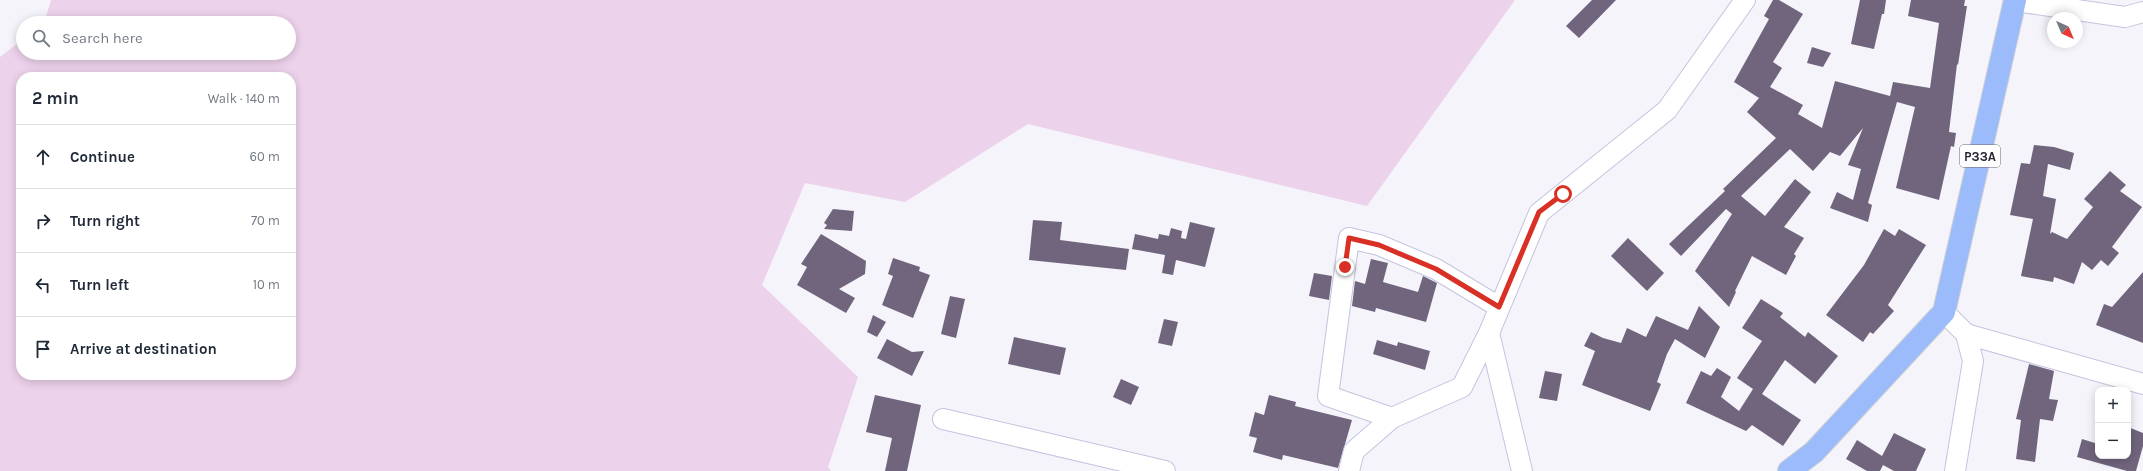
<!DOCTYPE html>
<html lang="en">
<head>
<meta charset="utf-8">
<style>
  body { margin:0; font-family:Karla,sans-serif; background:#f6f6f7; color:#1f2937 }
  .controls { position:absolute; right:12px; bottom:12px; display:grid; overflow:hidden; border-radius:8px; box-shadow:0 2px 10px #0003 }
  .controls button { width:36px; height:36px; display:grid; place-items:center; padding:0; border:0; border-bottom:1px solid #e0e1e3; background:#fff; color:#1f2937; font:20px sans-serif }
  .compass { position:absolute; left:2047px; top:12px; width:36px; height:36px; border-radius:50%; background:#fff; box-shadow:0 2px 10px #0003; rotate:136deg }
  .stop { position:absolute; width:12px; height:12px; margin:-9px; border:3px solid #d93025; border-radius:50%; background:#fff }
  .stop.end { background:#d93025; border-color:#fff; box-shadow:0 1px 4px #0008 }
  .list { margin:0; padding:0; list-style:none }
  h2 { display:flex; justify-content:space-between; align-items:center; height:52px; margin:0; padding:0 16px; font-size:17px }
  h2 small { font-size:13px; font-weight:400; color:#747a83 }
  .list li { display:grid; grid-template-columns:26px 1fr auto; gap:12px; align-items:center; box-sizing:border-box; height:64px; padding:0 16px; border-top:1px solid #e0e1e3 }
  .list b { display:block; font-size:15px; white-space:nowrap }
  .list em { font-size:13px; font-style:normal; color:#747a83 }
  .icon { flex:none; width:22px; height:22px; fill:none; stroke:currentColor; stroke-width:2; stroke-linecap:round; stroke-linejoin:round }
  .map { position:relative; flex:none; width:2143px; height:471px; overflow:hidden }
  .search { position:absolute; background:#fff; box-shadow:0 2px 10px #0003; left:16px; top:16px; width:280px; height:44px; display:flex; align-items:center; gap:10px; box-sizing:border-box; padding:0 14px; border-radius:22px; color:#747a83; font-size:15px }
  .panel { position:absolute; background:#fff; box-shadow:0 2px 10px #0003; left:16px; top:72px; width:280px; height:308px; border-radius:16px }
  .map>svg:first-child { display:block }
  .green { fill:#edd2eb; fill-rule:evenodd }
  .building { fill:#70657d }
  .lines { fill:none; stroke-linecap:round; stroke-linejoin:round }
  .minor-casing { stroke:#c4c4e0; stroke-width:22 }
  .major-casing { stroke:#cfd0d2; stroke-width:24 }
  .minor { stroke:#fff; stroke-width:20 }
  .major { stroke:#9bbbfb; stroke-width:22 }
  .route { stroke:#d93025; stroke-width:5 }
  .labels { text-anchor:middle; stroke-width:4; stroke-linejoin:round; paint-order:stroke }
  .shield { fill:#fff; stroke:#686870; stroke-width:1 }
  .shield-label { font-size:13px; font-weight:bold; fill:#272832 }
</style>
</head>
<body>
<div class="map">
<svg width="2143" height="471" viewBox="0 0 2143 471">
  <rect width="100%" height="100%" fill="#f4f4fa"/>
  <path class="green" d="M 51,0 L 1515,0 L 1367,206 L 1028,124 L 905,202 L 805,183 L 762,285 L 858,377 L 828,467 L 831,471 L 0,471 L 0,57 L 23,39 L 23,53 L 289,53 L 289,23 L 44,23 ZM 21,77 L 291,77 L 291,375 L 21,375 Z"/>
  <g class="building">
    <path d="M 1592,0 L 1616,0 L 1579,38 L 1566,26 Z"/>
    <path d="M 1773,0 L 1779,0 L 1803,14 L 1773,62 L 1782,68 L 1770,87 L 1803,105 L 1798,114 L 1822,128 L 1835,81 L 1890,96 L 1893,82 L 1930,88 L 1939,23 L 1908,16 L 1911,0 L 1965,0 L 1964,6 L 1967,6 L 1958,65 L 1957,64 L 1949,132 L 1956,133 L 1954,147 L 1951,146 L 1939,200 L 1896,188 L 1915,107 L 1897,102 L 1868,203 L 1872,205 L 1868,222 L 1830,208 L 1837,192 L 1853,200 L 1861,169 L 1848,165 L 1863,128 L 1840,156 L 1830,152 L 1813,171 L 1790,149 L 1741,196 L 1765,216 L 1795,179 L 1811,192 L 1784,227 L 1804,238 L 1794,254 L 1796,256 L 1786,275 L 1752,256 L 1735,291 L 1736,292 L 1729,307 L 1695,271 L 1732,214 L 1726,209 L 1681,256 L 1669,244 L 1725,191 L 1723,189 L 1776,138 L 1747,112 L 1759,98 L 1734,82 L 1769,19 L 1764,16 Z"/>
    <path d="M 1860,0 L 1886,0 L 1884,14 L 1882,14 L 1874,49 L 1851,44 Z"/>
    <path d="M 1812,47 L 1831,53 L 1823,67 L 1807,63 Z"/>
    <path d="M 2034,145 L 2054,147 L 2074,153 L 2070,170 L 2048,164 L 2043,196 L 2056,199 L 2050,234 L 2052,232 L 2067,239 L 2093,207 L 2084,199 L 2110,171 L 2126,185 L 2120,191 L 2142,207 L 2112,247 L 2119,253 L 2108,266 L 2101,260 L 2092,270 L 2082,262 L 2074,284 L 2054,277 L 2053,282 L 2021,276 L 2033,219 L 2010,215 L 2021,163 L 2030,164 Z"/>
    <path d="M 833,209 L 854,211 L 852,231 L 824,229 L 827,225 L 824,223 Z"/>
    <path d="M 1033,220 L 1062,222 L 1060,240 L 1129,249 L 1126,270 L 1029,260 Z"/>
    <path d="M 1190,222 L 1215,228 L 1205,267 L 1176,260 L 1173,275 L 1162,273 L 1165,255 L 1132,249 L 1135,234 L 1158,239 L 1159,234 L 1169,236 L 1171,228 L 1182,231 L 1181,238 L 1186,239 Z"/>
    <path d="M 1884,229 L 1895,236 L 1899,229 L 1926,245 L 1888,305 L 1894,311 L 1873,334 L 1870,332 L 1863,342 L 1826,315 L 1864,265 Z"/>
    <path d="M 821,234 L 866,261 L 865,274 L 839,289 L 855,298 L 846,313 L 797,285 L 807,267 L 801,264 Z"/>
    <path d="M 1628,238 L 1664,273 L 1647,291 L 1611,256 Z"/>
    <path d="M 893,258 L 920,267 L 919,271 L 930,275 L 913,318 L 882,305 L 893,276 L 888,274 Z"/>
    <path d="M 1371,259 L 1388,263 L 1383,282 L 1418,292 L 1423,276 L 1437,283 L 1426,322 L 1376,308 L 1375,312 L 1352,306 L 1355,281 L 1365,284 Z"/>
    <path d="M 2143,272 L 2143,343 L 2096,325 L 2104,304 L 2112,307 Z"/>
    <path d="M 1314,273 L 1332,276 L 1329,300 L 1309,296 Z"/>
    <path d="M 950,296 L 965,299 L 956,338 L 941,334 Z"/>
    <path d="M 1761,299 L 1783,313 L 1780,317 L 1805,337 L 1808,332 L 1838,356 L 1815,384 L 1785,360 L 1762,394 L 1801,420 L 1783,446 L 1752,425 L 1746,431 L 1686,403 L 1701,371 L 1711,376 L 1717,368 L 1731,377 L 1721,397 L 1739,411 L 1753,389 L 1737,378 L 1762,341 L 1742,328 Z"/>
    <path d="M 1699,306 L 1720,327 L 1705,358 L 1675,339 L 1667,354 L 1657,382 L 1661,384 L 1650,411 L 1582,385 L 1595,351 L 1584,346 L 1591,332 L 1603,338 L 1621,343 L 1627,328 L 1646,337 L 1656,316 L 1688,330 Z"/>
    <path d="M 873,315 L 886,322 L 877,337 L 867,332 Z"/>
    <path d="M 1164,319 L 1178,322 L 1172,346 L 1158,343 Z"/>
    <path d="M 1014,337 L 1066,348 L 1060,375 L 1008,364 Z"/>
    <path d="M 887,339 L 912,352 L 924,351 L 912,376 L 877,358 Z"/>
    <path d="M 1377,340 L 1397,346 L 1398,342 L 1430,351 L 1425,370 L 1373,354 Z"/>
    <path d="M 2029,364 L 2054,371 L 2049,399 L 2058,400 L 2053,421 L 2040,419 L 2035,462 L 2016,459 L 2021,420 L 2016,419 Z"/>
    <path d="M 1545,371 L 1562,374 L 1557,401 L 1539,398 Z"/>
    <path d="M 1121,379 L 1139,387 L 1131,405 L 1113,397 Z"/>
    <path d="M 875,395 L 921,405 L 907,471 L 885,471 L 892,438 L 866,432 Z"/>
    <path d="M 1269,395 L 1296,402 L 1295,406 L 1352,420 L 1338,468 L 1283,455 L 1282,460 L 1253,452 L 1257,438 L 1249,436 L 1255,412 L 1264,415 Z"/>
    <path d="M 2128,427 L 2143,433 L 2143,446 L 2136,471 L 2127,471 L 2077,457 L 2082,439 L 2098,444 L 2098,456 L 2128,456 Z"/>
    <path d="M 1894,433 L 1926,449 L 1916,471 L 1894,471 L 1883,465 L 1880,471 L 1867,471 L 1846,459 L 1857,440 L 1882,456 Z"/>
  </g>
  <g class="lines">
    <defs>
      <g id="minor">
        <path d="M 2015,1 L 2125,17 L 2143,12"/>
        <path d="M 1944,312 L 1966,334 L 1973,361 L 1955,471"/>
        <path d="M 1489,333 L 1522,471"/>
        <path d="M 1966,334 L 2143,384"/>
        <path d="M 1392,418 L 1328,396 L 1349,238 L 1379,245 L 1436,269 L 1499,307"/>
        <path d="M 943,419 L 1165,471"/>
        <path d="M 1349,471 L 1354,451 L 1392,418 L 1462,387 L 1489,333 L 1539,213 L 1667,110 L 1745,0"/>
      </g>
      <path id="major" d="M 1789,471 L 1814,452 L 1944,312 L 2015,0"/>
    </defs>
    <use href="#minor" class="minor-casing"/>
    <use href="#major" class="major-casing"/>
    <use href="#minor" class="minor"/>
    <use href="#major" class="major"/>
  </g>
  <g class="lines">
    <path class="route" d="M 1345,267 L 1349,238 L 1379,245 L 1436,269 L 1499,307 L 1539,212 L 1563,194"/>
  </g>
  <g class="labels">
    <rect class="shield" x="1960" y="145" width="40" height="22" rx="3"/>
    <g class="shield-label">
      <text x="1980" y="161">P33A</text>
    </g>
  </g>
</svg>
<div class="controls">
<button>+</button>
<button>−</button>
</div>
<svg class="compass" viewBox="-18 -18 36 36"><path d="M0-13l5 13h-10z" fill="#e53935"/><path d="M0 13l5-13h-10z" fill="#747a83"/></svg>
<div class="stop" style="left:1563px;top:194px"></div>
<div class="stop end" style="left:1345px;top:267px"></div>
<div class="search"><svg class="icon" aria-label="search" viewBox="0 0 24 24"><circle cx="10" cy="10" r="6"/><path d="M15 15l6 6"/></svg>Search here</div>
<section class="panel">
<h2>2 min<small>Walk · 140 m</small></h2>
<ul class="list">
<li><svg class="icon" aria-label="ahead" viewBox="0 0 24 24"><path d="M12 20V5M6 11l6-6 6 6"/></svg><div><b>Continue</b></div><em>60 m</em></li>
<li><svg class="icon" aria-label="right" viewBox="0 0 24 24"><path d="M7 20v-9h11M14 6l5 5-5 5"/></svg><div><b>Turn right</b></div><em>70 m</em></li>
<li><svg class="icon" aria-label="left" viewBox="0 0 24 24"><path d="M17 20v-9H6M10 6l-5 5 5 5"/></svg><div><b>Turn left</b></div><em>10 m</em></li>
<li><svg class="icon" aria-label="arrive" viewBox="0 0 24 24"><path d="M6 21V4h12l-3 4 3 4H6"/></svg><div><b>Arrive at destination</b></div></li>
</ul>
</section>
</div>
</body>
</html>
